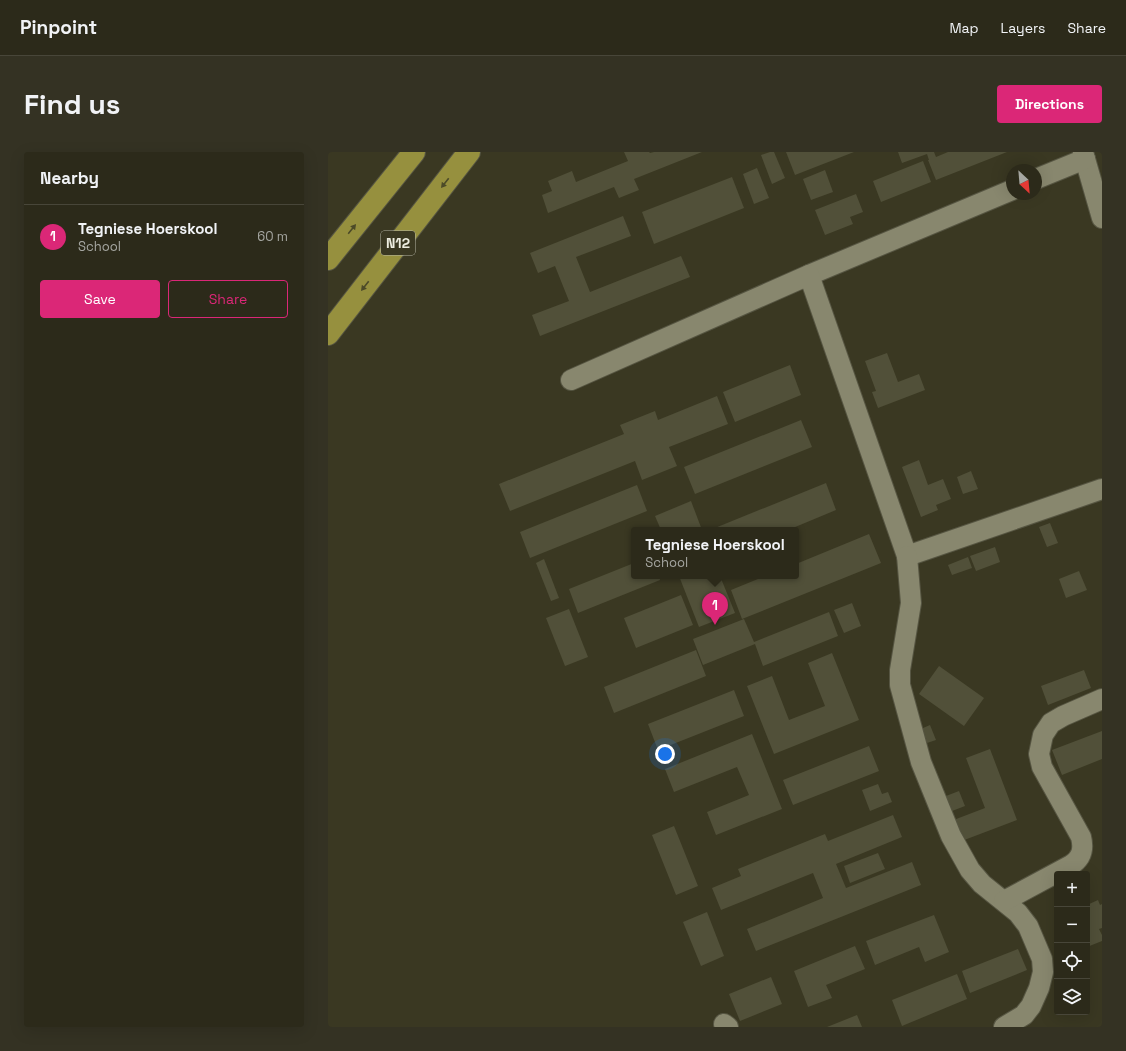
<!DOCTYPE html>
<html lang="en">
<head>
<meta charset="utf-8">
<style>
  body { margin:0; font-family:"Space Grotesk",sans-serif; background:#343223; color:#f1f3f6 }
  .controls { position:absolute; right:12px; bottom:12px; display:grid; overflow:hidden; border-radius:4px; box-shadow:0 4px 16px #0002 }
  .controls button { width:36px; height:36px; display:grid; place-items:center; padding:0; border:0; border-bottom:1px solid #484639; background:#2c2a1a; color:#f1f3f6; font:20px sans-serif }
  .compass { position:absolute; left:678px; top:12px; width:36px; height:36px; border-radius:50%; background:#2c2a1a; box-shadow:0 4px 16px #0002; rotate:154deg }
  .you { position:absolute; left:337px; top:602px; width:14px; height:14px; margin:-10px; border:3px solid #fff; border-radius:50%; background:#1a73e8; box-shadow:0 0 0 6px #1a73e833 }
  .badge { display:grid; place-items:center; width:26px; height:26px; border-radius:50%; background:#db2777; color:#fff; font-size:13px; font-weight:700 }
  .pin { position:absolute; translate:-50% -33px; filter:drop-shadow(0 1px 2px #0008) }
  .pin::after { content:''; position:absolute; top:21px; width:14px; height:12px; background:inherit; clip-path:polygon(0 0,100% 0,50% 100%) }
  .popup { position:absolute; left:303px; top:375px; width:168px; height:52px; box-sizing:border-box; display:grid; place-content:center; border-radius:4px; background:#2c2a1a; filter:drop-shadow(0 1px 3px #0005); font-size:13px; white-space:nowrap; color:#a6a7a2 }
  .popup b { font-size:15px; color:#f1f3f6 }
  .popup::after { content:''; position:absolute; left:50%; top:100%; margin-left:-8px; border:8px solid transparent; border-top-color:#2c2a1a }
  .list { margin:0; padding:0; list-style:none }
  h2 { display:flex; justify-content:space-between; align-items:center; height:52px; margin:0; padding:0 16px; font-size:17px }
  h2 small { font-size:13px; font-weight:400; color:#a6a7a2 }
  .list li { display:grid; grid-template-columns:26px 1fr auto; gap:12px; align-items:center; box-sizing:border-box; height:64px; padding:0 16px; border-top:1px solid #484639 }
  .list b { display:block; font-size:15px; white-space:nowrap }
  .list p { margin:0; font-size:13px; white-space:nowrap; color:#a6a7a2 }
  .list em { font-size:13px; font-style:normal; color:#a6a7a2 }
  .actions { display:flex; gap:8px; padding:12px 16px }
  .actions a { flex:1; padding:9px 0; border:1px solid #db2777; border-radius:4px; text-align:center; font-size:14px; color:#db2777 }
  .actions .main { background:#db2777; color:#fff }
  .icon { flex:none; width:22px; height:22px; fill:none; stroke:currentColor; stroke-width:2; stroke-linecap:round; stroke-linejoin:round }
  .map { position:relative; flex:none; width:774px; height:875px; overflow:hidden; border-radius:4px }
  header { display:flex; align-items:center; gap:24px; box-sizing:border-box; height:56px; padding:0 20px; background:#2c2a1a; border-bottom:1px solid #484639 }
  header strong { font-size:19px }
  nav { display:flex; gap:22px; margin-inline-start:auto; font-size:14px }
  .intro { display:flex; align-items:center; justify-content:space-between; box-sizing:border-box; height:96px; padding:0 24px }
  h1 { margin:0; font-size:28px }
  .button { padding:10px 18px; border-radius:4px; background:#db2777; color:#fff; font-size:14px; font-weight:700 }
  main { display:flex; gap:24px; padding:0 24px }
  aside { flex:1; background:#2c2a1a; border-radius:4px; box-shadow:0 4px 16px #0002 }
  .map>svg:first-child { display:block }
  .building { fill:#515039 }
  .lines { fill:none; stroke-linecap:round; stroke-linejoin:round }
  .minor-casing { stroke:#565542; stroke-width:22 }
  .highway-casing { stroke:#565542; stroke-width:24 }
  .minor { stroke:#88876e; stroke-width:20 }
  .highway { stroke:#96903e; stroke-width:22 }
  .oneway { fill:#4c4a28 }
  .labels { text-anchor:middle; stroke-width:4; stroke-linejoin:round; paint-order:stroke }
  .shield { fill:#3a3822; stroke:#b7b7a7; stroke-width:1 }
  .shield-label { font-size:14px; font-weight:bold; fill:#edede0 }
</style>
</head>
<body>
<header>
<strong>Pinpoint</strong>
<nav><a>Map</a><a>Layers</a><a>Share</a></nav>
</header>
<div class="intro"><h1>Find us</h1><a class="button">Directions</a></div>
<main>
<aside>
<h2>Nearby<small></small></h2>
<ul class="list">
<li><span class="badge">1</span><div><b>Tegniese Hoerskool</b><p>School</p></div><em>60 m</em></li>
</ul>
<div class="actions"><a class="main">Save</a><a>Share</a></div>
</aside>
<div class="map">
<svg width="774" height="875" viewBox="0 0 774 875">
  <rect width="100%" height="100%" fill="#3a3822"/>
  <g class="building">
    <path d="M 296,0 L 321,0 L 322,1 L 326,0 L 374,0 L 306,27 L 311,38 L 291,46 L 286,35 L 220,61 L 214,43 L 224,39 L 220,29 L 244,19 L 248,30 L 300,9 Z"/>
    <path d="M 442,0 L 446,0 L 457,26 L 444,32 L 433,3 Z"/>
    <path d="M 458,0 L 526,0 L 467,23 Z"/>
    <path d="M 570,0 L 606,0 L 608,5 L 620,0 L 679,0 L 608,28 L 600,8 L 601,8 L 599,2 L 574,11 Z"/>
    <path d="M 595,9 L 603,30 L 553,50 L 545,29 Z"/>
    <path d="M 429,16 L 441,46 L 426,52 L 415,22 Z"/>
    <path d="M 497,18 L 505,40 L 483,48 L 475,27 Z"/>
    <path d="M 404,25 L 416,56 L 326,92 L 314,60 Z"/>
    <path d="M 528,42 L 535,60 L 522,65 L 525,72 L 497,83 L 487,58 Z"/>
    <path d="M 295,64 L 303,84 L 248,105 L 262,140 L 353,104 L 362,125 L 212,184 L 204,163 L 241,149 L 227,114 L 210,121 L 202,101 Z"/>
    <path d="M 559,201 L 570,230 L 591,222 L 597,238 L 550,256 L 544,240 L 548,239 L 537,209 Z"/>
    <path d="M 462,213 L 473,243 L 407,270 L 395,240 Z"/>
    <path d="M 389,244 L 400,272 L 341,295 L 349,314 L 314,328 L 307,309 L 182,359 L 171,332 L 296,282 L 292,273 L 327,259 L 330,268 Z"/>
    <path d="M 473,268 L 484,295 L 367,342 L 356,315 Z"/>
    <path d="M 591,308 L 600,333 L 615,327 L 623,347 L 608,353 L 610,358 L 593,365 L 574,315 Z"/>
    <path d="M 643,319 L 650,337 L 635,342 L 629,325 Z"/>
    <path d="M 498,331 L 508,358 L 460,378 L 382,378 Z"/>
    <path d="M 309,333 L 319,359 L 202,406 L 192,380 Z"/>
    <path d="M 363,349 L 374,378 L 333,378 L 327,364 Z"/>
    <path d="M 722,371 L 730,391 L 719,395 L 711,375 Z"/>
    <path d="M 541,382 L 553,411 L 414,467 L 403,438 L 437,424 L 468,424 L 468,412 Z"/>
    <path d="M 667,395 L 672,410 L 648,419 L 642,404 Z"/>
    <path d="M 640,405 L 644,416 L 624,423 L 620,413 Z"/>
    <path d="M 216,407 L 231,446 L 223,449 L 208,411 Z"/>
    <path d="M 306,411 L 306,424 L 331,424 L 332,428 L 250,461 L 241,437 Z"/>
    <path d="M 751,419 L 759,438 L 738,446 L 731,427 Z"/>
    <path d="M 351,424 L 392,424 L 407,461 L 371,475 Z"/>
    <path d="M 353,443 L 365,473 L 308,496 L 296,466 Z"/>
    <path d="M 524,451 L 533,474 L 516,481 L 506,458 Z"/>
    <path d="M 241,457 L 260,505 L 237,514 L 218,466 Z"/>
    <path d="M 501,460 L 510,484 L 435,514 L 427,492 L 375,513 L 365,487 L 416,467 L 426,490 Z"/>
    <path d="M 368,498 L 378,524 L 286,561 L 276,535 Z"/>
    <path d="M 504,501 L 531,568 L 446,602 L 419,534 L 444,524 L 461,568 L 497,554 L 480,511 Z"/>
    <path d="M 611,514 L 656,546 L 636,574 L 591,542 Z"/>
    <path d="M 756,518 L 763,536 L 720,553 L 713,534 Z"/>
    <path d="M 406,538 L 416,564 L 330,598 L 320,572 Z"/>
    <path d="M 602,573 L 608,588 L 593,593 L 588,579 Z"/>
    <path d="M 774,579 L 774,607 L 734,623 L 724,598 Z"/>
    <path d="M 424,582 L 454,657 L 388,683 L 379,660 L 421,643 L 409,615 L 346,640 L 337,617 Z"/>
    <path d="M 541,594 L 551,619 L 465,653 L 455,628 Z"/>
    <path d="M 662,597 L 689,668 L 631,690 L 623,669 L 657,656 L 638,606 Z"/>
    <path d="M 550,632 L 554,642 L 560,640 L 564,650 L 542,659 L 534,638 Z"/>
    <path d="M 631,639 L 637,654 L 624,659 L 618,644 Z"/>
    <path d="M 565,663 L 574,685 L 508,712 L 518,736 L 584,710 L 593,733 L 428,799 L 419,777 L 495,746 L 485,721 L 393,758 L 384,736 L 413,724 L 410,717 L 497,682 L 500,689 Z"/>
    <path d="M 346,674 L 370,734 L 348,743 L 324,683 Z"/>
    <path d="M 550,701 L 557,717 L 522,731 L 516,714 Z"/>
    <path d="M 770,748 L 772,753 L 774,752 L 774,776 L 771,777 L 774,783 L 774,789 L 759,795 L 759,753 Z"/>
    <path d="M 379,760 L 396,804 L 373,814 L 355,770 Z"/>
    <path d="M 606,763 L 621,800 L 597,810 L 591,795 L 547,813 L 538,789 Z"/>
    <path d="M 527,794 L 537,817 L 498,833 L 504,846 L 480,855 L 466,819 Z"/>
    <path d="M 690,797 L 699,818 L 642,841 L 634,819 Z"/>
    <path d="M 629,822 L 639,847 L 574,874 L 564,848 Z"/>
    <path d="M 443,825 L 454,852 L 412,869 L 401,842 Z"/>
    <path d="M 529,863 L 534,875 L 499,875 Z"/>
  </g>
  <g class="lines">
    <defs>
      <g id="minor">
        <path d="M 755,0 L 774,66"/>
        <path d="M 708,27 L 757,7"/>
        <path d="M 481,123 L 684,38"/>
        <path d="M 243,228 L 481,123 L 579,404 L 774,337"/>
        <path d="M 579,404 L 583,451 L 572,518 L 572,533 L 593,610 L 623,684 L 642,718 L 654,732 L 690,761 L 700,774 L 714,807 L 715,820 L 711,836 L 703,854 L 696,863 L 676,875"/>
        <path d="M 676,749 L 743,713 C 754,706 756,697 753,685 L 714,615 L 711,602 L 715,583 L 723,571 L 735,564 L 774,547"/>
        <path d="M 396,872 L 400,875"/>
      </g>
      <g id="highway">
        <path d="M 0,107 L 86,0"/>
        <path d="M 0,182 L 141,0"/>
      </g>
    </defs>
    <use href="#minor" class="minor-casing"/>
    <use href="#highway" class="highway-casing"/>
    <use href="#minor" class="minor"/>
    <use href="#highway" class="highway"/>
  </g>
  <defs><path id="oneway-solid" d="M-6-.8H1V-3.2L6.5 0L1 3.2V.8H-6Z"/></defs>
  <g class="oneway">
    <use href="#oneway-solid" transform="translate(117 31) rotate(128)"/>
    <use href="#oneway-solid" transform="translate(24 77) rotate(-51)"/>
    <use href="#oneway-solid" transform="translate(37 134) rotate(128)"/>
  </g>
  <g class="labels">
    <rect class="shield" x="53" y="79" width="34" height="24" rx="3"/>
    <g class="shield-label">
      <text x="70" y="96">N12</text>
    </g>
  </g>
</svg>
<div class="controls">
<button>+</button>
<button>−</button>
<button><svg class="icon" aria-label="locate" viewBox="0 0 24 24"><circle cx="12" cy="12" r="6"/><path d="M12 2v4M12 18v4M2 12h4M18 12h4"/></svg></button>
<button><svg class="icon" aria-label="layers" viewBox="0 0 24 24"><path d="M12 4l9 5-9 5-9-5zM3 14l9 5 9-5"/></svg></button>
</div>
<svg class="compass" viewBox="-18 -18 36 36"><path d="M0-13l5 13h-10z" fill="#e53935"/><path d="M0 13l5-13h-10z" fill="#a6a7a2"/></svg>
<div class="you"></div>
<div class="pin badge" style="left:387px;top:473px">1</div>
<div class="popup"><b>Tegniese Hoerskool</b>School</div>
</div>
</main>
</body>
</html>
